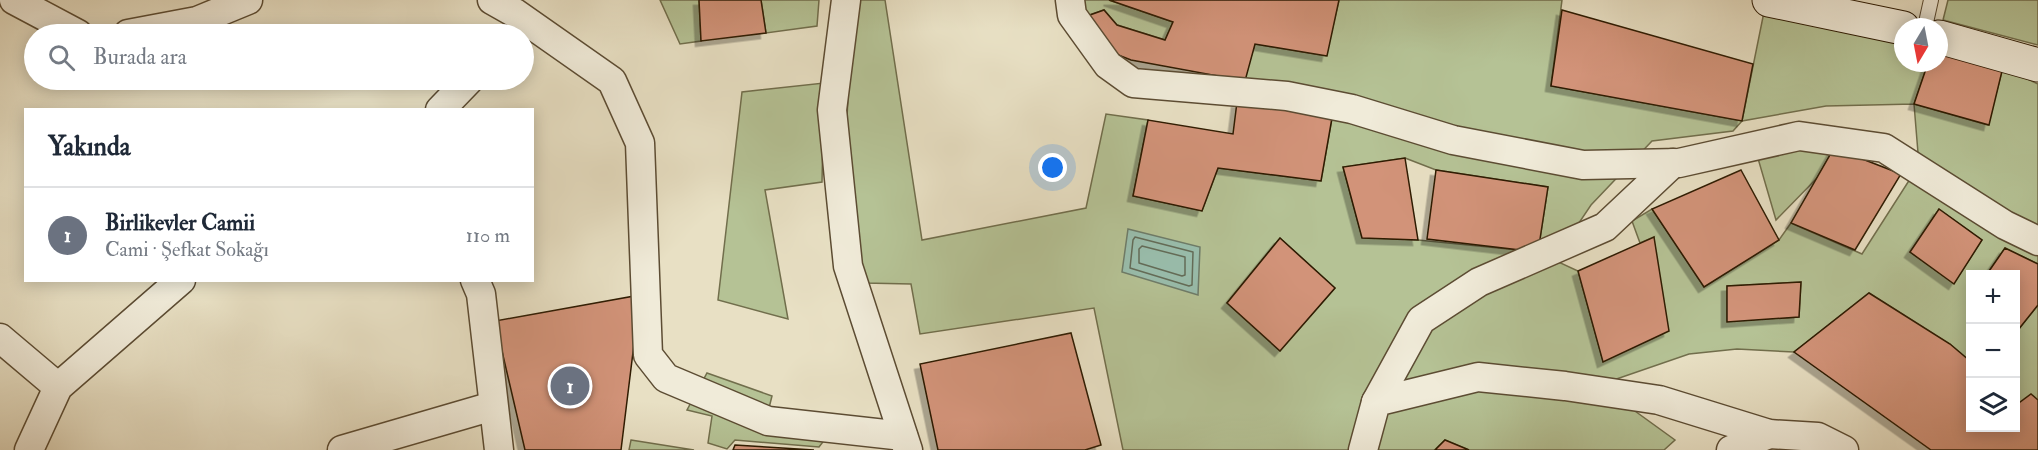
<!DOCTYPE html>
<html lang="tr">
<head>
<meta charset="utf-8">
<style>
  body { margin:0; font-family:"IM FELL Double Pica",serif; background:#f2f2f3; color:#1f2937 }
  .controls { position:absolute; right:18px; bottom:18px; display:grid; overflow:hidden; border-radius:0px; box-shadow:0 3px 15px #0003 }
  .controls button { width:54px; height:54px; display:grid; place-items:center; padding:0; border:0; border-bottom:2px solid #e0e1e3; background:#fff; color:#1f2937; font:30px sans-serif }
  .compass { position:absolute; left:1894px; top:18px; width:54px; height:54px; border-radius:50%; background:#fff; box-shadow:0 3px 15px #0003; rotate:190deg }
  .you { position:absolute; left:1053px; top:168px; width:21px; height:21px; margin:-15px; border:4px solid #fff; border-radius:50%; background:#1a73e8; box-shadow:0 0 0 9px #1a73e833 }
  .badge { display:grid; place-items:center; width:39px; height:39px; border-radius:50%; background:#8f2418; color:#fff; font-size:20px; font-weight:700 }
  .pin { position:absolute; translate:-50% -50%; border:3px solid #fff; box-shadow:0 2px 6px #0006 }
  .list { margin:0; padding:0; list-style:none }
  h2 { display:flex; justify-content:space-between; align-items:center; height:78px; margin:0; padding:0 24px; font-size:26px }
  h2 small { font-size:20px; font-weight:400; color:#747a83 }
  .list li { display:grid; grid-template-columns:39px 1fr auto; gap:18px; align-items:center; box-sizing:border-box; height:96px; padding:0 24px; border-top:2px solid #e0e1e3 }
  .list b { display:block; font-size:22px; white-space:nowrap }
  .list p { margin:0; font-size:20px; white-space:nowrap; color:#747a83 }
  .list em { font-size:20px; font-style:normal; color:#747a83 }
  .icon { flex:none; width:33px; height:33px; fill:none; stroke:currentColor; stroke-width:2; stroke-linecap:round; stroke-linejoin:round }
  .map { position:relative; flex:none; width:2038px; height:450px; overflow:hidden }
  .search { position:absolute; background:#fff; box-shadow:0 3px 15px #0003; left:24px; top:24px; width:510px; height:66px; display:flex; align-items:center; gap:15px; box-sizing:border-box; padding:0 21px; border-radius:33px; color:#747a83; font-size:22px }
  .panel { position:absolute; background:#fff; box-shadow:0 3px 15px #0003; left:24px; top:108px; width:510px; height:174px; border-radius:0px }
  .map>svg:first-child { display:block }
  .green { fill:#b5c295; stroke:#716e4c; stroke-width:1.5; fill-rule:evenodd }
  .water { fill:#99bead; stroke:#6e7c69; stroke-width:1.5 }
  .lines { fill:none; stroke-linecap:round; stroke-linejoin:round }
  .shore { stroke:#636c58; stroke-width:1.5 }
  .building { fill:#d29379; stroke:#2d1a03; stroke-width:1.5; filter:url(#shadow) }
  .service-casing { stroke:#5c4c33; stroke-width:16 }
  .minor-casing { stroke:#5c4c33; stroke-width:31 }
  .secondary-casing { stroke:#2d1a03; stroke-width:35 }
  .service { stroke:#f0ebd9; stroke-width:14 }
  .minor { stroke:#f0ebd9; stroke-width:28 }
  .secondary { stroke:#f0ebd9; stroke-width:33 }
</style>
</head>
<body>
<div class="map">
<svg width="2038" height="450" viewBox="0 0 2038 450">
  <defs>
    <filter id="shadow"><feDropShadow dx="-5.5" dy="5.5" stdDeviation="0" flood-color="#0004"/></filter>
  </defs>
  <rect width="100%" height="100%" fill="#e8e0c4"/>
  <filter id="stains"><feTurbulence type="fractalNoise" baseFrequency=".00333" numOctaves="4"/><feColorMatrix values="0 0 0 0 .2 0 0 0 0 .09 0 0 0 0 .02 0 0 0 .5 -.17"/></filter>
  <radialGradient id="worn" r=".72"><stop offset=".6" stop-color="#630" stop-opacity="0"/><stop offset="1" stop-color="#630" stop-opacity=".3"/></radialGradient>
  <g class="green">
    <path d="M 660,0 L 699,0 L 701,41 L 680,44 Z"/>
    <path d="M 761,0 L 819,0 L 817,26 L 766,33 Z"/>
    <path d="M 849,0 L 885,0 L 922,240 L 1086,208 L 1106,114 L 1148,120 L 1133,196 L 1202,211 L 1218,168 L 1321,181 L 1332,118 L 1237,102 L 1255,44 L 1326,56 L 1339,0 L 1562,0 L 1551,86 L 1742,121 L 1766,2 L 1903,35 L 1903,63 L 1928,63 L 1914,104 L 1988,125 L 2003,67 L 2038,84 L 2038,264 L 2005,248 L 1987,274 L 1970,274 L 1970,361 L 1950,344 L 1869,293 L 1794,352 L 1737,349 L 1689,354 L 1599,385 L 1675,440 L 1664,450 L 1469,450 L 1445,440 L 1435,450 L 1123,450 L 1094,308 L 920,334 L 911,284 L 864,283 L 844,173 L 850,61 ZM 1914,104 L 1919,165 L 1862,254 L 1791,223 L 1779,240 L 1704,287 L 1652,209 L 1632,221 L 1640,243 L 1654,237 L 1603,361 L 1578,271 L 1554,260 L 1591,205 L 1652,141 L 1733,131 L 1742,121 L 1826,106 ZM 1405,158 L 1436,170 L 1548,187 L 1538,252 L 1418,240 L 1362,237 L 1343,167 ZM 1939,209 L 1982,240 L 1954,283 L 1910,252 ZM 1280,238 L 1335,288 L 1280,351 L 1227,303 ZM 1801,282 L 1799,317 L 1727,321 L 1727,286 Z"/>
    <path d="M 1081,0 L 1109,0 L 1173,22 L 1165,40 L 1117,25 L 1104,10 L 1087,16 Z"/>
    <path d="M 1948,0 L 2038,0 L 2038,45 L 1943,20 Z"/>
    <path d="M 824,83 L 822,182 L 765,190 L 788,319 L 718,300 L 742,92 Z"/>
    <path d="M 1835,127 L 1834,148 L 1817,178 L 1776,220 L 1757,155 Z"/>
    <path d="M 2038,305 L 2038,400 L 2020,402 L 2016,399 L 2016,329 L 2018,330 Z"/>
    <path d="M 707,373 L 772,396 L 766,420 L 826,438 L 819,447 L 735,440 L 727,449 L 708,443 L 712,416 L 687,410 Z"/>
    <path d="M 631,440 L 694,450 L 629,450 Z"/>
  </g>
  <path class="water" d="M 1128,229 L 1200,247 L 1198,295 L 1122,272 Z"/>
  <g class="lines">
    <g class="shore">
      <path d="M 1135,237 L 1193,252 L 1192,285 L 1189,286 L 1130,268 L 1133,240 Z"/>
      <path d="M 1142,246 L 1185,257 L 1185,275 L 1182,276 L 1139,263 L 1139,249 Z"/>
    </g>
  </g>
  <g class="building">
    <path d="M 699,0 L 761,0 L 766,33 L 701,41 Z"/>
    <path d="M 1109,0 L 1339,0 L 1327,56 L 1255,44 L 1245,81 L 1131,60 L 1108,51 L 1087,16 L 1104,10 L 1117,25 L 1165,40 L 1173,22 Z"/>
    <path d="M 1562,10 L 1753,64 L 1742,121 L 1551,86 Z"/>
    <path d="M 1939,45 L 2003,67 L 1989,125 L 1914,104 L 1928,63 L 1939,63 Z"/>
    <path d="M 1237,102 L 1332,118 L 1321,181 L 1218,168 L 1202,211 L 1133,196 L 1148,120 L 1233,134 Z"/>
    <path d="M 1834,148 L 1901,174 L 1855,250 L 1791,223 Z"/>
    <path d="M 1405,158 L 1418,240 L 1362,238 L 1343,167 Z"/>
    <path d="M 1436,170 L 1548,187 L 1538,252 L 1427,239 Z"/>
    <path d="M 1741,170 L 1779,240 L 1704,287 L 1652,209 Z"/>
    <path d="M 1939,209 L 1982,240 L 1954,284 L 1910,252 Z"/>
    <path d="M 1654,237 L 1669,331 L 1603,362 L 1578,271 Z"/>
    <path d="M 1280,238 L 1335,288 L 1280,351 L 1227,303 Z"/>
    <path d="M 2005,248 L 2038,264 L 2038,305 L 2018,330 L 2016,329 L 2016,274 L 1987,274 Z"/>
    <path d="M 1801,282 L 1799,317 L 1727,322 L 1727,286 Z"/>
    <path d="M 1869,293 L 1950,344 L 1970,361 L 1970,428 L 2016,428 L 2016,399 L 2020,402 L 2031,394 L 2038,400 L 2038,450 L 1931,450 L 1794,352 Z"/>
    <path d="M 640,295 L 621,450 L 525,450 L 495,321 Z"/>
    <path d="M 1071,333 L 1101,445 L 1085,450 L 938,450 L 920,364 Z"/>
    <path d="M 1445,440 L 1469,450 L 1435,450 Z"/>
    <path d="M 735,445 L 814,450 L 733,450 Z"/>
  </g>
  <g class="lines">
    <defs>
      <path id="service" d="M 1925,27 L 1931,0"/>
      <g id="minor">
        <path d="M 14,0 L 78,34"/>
        <path d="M 492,0 L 515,13 L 612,81 L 640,143 L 648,355 L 666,378 L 768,421 L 903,436"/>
        <path d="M 846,0 L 832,110 L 848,266 L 908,450"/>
        <path d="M 1070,0 L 1072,15 L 1108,65 L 1133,83 L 1287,96 L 1352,109 L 1453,140 L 1583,165 L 1679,163 L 1799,136 L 1884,148 L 2005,225 L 2038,241"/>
        <path d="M 128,34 L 197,21 L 248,0"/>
        <path d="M 440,110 L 469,80"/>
        <path d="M 475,280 L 481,294 L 499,450"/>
        <path d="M 0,338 L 58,387"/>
        <path d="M 1376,402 L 1421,320 L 1479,282 L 1605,227 L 1673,163"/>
        <path d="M 29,450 L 58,387 L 181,280"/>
        <path d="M 342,450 L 493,406"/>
        <path d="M 1363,450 L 1376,402 L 1478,377 L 1565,386 L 1659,400 L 1769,434 L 1818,437 L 1844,450"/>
        <path d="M 1731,450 L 1769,434"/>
      </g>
      <g id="secondary">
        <path d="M 1769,0 L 1903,28"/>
        <path d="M 1939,37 L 2038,65"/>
      </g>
    </defs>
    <use href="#service" class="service-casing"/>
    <use href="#minor" class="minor-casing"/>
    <use href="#secondary" class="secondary-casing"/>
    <use href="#service" class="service"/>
    <use href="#minor" class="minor"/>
    <use href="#secondary" class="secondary"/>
  </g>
  <rect width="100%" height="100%" filter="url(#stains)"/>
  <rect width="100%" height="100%" fill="url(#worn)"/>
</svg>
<div class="controls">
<button>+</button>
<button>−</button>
<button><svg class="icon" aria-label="layers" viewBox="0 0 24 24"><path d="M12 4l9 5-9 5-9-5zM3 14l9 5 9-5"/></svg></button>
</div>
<svg class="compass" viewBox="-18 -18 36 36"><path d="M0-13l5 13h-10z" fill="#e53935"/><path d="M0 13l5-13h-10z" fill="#747a83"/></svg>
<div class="you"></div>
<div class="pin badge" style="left:570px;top:386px;background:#6b7280">1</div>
<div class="search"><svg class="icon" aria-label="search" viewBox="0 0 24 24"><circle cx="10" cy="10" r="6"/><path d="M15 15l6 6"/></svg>Burada ara</div>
<section class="panel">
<h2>Yakında<small></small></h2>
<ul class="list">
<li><span class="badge" style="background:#6b7280">1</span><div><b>Birlikevler Camii</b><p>Cami · Şefkat Sokağı</p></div><em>110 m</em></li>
</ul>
</section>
</div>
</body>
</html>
